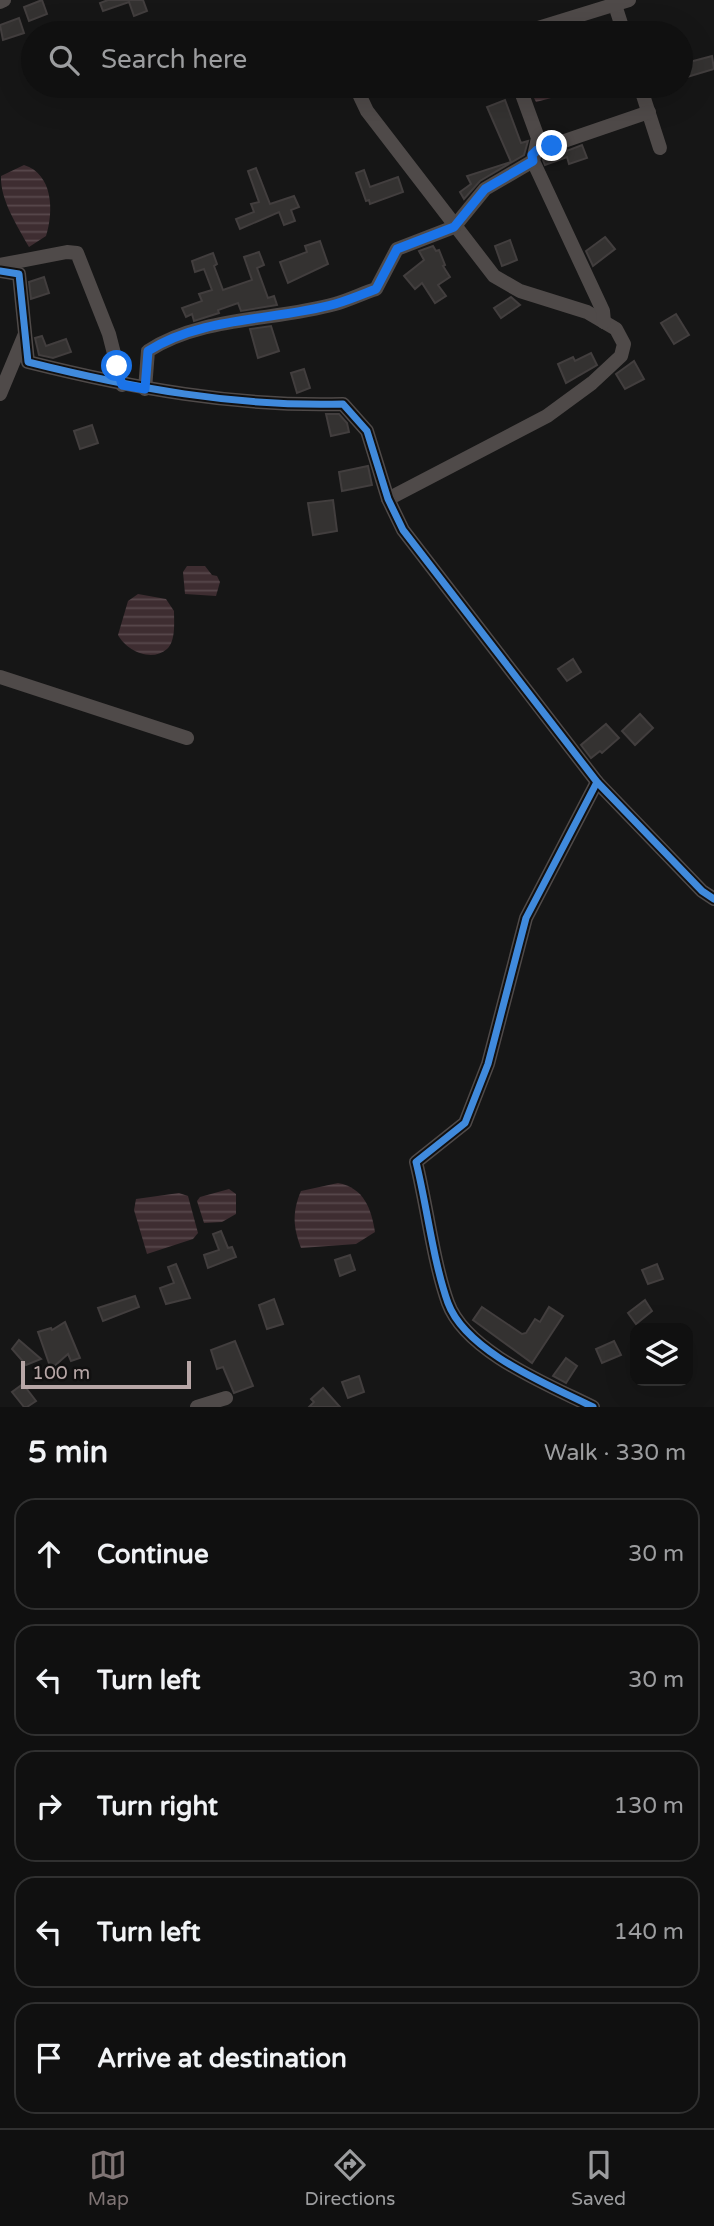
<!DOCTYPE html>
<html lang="en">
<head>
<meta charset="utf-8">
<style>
  body { margin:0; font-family:"Varela Round",sans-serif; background:#1e1e1e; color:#f1f3f6 }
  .controls { position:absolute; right:21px; bottom:21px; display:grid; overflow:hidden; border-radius:14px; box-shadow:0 7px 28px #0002 }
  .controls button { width:63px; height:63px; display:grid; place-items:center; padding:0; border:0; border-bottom:2px solid #303030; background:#101010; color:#f1f3f6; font:35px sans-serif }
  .scale { position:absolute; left:21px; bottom:18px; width:170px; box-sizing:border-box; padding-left:7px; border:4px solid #b7a6a6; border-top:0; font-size:19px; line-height:24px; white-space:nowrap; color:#b7a6a6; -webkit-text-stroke:5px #111010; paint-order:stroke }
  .stop { position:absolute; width:21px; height:21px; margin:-16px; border:5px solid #1a73e8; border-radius:50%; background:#fff }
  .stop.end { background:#1a73e8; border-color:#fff; box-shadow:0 2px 7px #0008 }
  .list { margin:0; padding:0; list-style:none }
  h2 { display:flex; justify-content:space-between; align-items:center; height:91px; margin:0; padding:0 28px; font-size:30px }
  h2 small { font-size:23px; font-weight:400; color:#9c9d9f }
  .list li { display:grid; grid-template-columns:46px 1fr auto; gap:21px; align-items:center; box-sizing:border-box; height:112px; margin:0 14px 14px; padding:0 14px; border:2px solid #303030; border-radius:21px }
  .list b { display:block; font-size:26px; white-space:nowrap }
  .list em { font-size:23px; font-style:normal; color:#9c9d9f }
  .icon { flex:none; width:38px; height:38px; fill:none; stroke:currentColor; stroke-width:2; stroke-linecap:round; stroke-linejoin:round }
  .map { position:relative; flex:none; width:714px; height:1407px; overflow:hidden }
  .search { position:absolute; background:#101010; box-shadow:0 7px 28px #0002; left:21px; right:21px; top:21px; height:77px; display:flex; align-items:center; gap:18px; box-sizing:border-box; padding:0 24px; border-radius:38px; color:#9c9d9f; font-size:26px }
  .sheet { height:721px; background:#101010 }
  nav { display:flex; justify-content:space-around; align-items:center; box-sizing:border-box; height:98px; border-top:2px solid #303030; background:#101010; font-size:19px; color:#9c9d9f }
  nav a { display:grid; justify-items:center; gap:4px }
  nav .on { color:#7f7474 }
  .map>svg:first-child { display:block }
  .water { fill:url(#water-rules) }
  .building { fill:#343231; stroke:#423e3e; stroke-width:2 }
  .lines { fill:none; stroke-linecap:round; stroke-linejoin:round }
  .minor { stroke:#4f4a49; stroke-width:14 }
  .cycleway-casing { stroke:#111010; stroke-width:11 }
  .cycleway { stroke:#408adc; stroke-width:7 }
  .route { stroke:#1a73e8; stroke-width:9 }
</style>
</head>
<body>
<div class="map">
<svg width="714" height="1407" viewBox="0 0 714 1407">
  <defs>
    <pattern id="water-rules" width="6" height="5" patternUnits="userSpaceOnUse" patternTransform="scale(1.75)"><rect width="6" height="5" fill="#3e2d31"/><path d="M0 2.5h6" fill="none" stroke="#58484c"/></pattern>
  </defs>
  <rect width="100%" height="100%" fill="#161616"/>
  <g class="water">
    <path d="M 528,86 L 581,86 L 574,92 L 536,102 Z"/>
    <path d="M 24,165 C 53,174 54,211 46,236 L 29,247 C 18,227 0,200 1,176 Z"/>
    <path d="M 187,566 L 205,566 L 212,575 L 217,576 L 220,582 L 216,596 L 185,594 L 183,572 Z"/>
    <path d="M 138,594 L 166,599 L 174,611 C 174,622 176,641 167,649 C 151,663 126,650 118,635 L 128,601 Z"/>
    <path d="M 338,1183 C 364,1188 371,1208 375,1232 L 356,1244 L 301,1248 C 293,1227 292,1212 301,1191 Z"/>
    <path d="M 229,1189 L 236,1194 L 236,1214 L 222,1222 L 204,1223 L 197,1201 L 200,1197 Z"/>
    <path d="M 179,1193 L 188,1196 L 198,1233 L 193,1239 L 147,1254 L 134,1210 L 136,1199 Z"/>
  </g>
  <g class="building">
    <path d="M 42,0 L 47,14 L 29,21 L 24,7 Z"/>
    <path d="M 108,0 L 143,0 L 147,11 L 134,16 L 129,2 L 103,11 L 100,3 Z"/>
    <path d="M 19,18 L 24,33 L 3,40 L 0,25 Z"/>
    <path d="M 712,56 L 714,69 L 687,77 L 682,64 Z"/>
    <path d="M 505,100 L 521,143 L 528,141 L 524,155 L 480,181 L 464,199 L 460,192 L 471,184 L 467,176 L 511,162 L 487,107 Z"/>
    <path d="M 582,145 L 587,158 L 569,164 L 567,157 L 545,165 L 543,160 Z"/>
    <path d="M 256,168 L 270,204 L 294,196 L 299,207 L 291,210 L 295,221 L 284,225 L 279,212 L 240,229 L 236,219 L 254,212 L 251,204 L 259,202 L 248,171 Z"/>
    <path d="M 364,170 L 370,187 L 398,177 L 403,192 L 370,204 L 369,200 L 366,201 L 356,173 Z"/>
    <path d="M 605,237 L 615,249 L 593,266 L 586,251 Z"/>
    <path d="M 510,240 L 517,260 L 502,266 L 495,246 Z"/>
    <path d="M 320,241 L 328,264 L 288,283 L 280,262 L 307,252 L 305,246 Z"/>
    <path d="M 433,246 L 436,251 L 439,250 L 445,265 L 443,266 L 450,277 L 438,285 L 446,296 L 435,303 L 422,283 L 415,289 L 404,276 L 424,260 L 419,251 Z"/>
    <path d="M 259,252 L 264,265 L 257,268 L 268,298 L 274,296 L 277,305 L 241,311 L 238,303 L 218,310 L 219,313 L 194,321 L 192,314 L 186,317 L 182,308 L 202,301 L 199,294 L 212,290 L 204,269 L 195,272 L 192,261 L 213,253 L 217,264 L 214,266 L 223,290 L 252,280 L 244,257 Z"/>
    <path d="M 44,277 L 49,293 L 31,299 L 29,282 Z"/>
    <path d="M 511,297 L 520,305 L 501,318 L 494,308 Z"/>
    <path d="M 676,314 L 689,335 L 674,344 L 661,323 Z"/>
    <path d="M 271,326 L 279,351 L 258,358 L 250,329 Z"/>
    <path d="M 42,336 L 46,346 L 66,339 L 71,352 L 53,358 L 39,355 L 35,338 Z"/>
    <path d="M 591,353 L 597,365 L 566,383 L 558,364 L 573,357 L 575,361 Z"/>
    <path d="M 634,361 L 644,379 L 625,389 L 616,374 Z"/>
    <path d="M 304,369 L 310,388 L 297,393 L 291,373 Z"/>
    <path d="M 326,414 L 339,414 L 347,423 L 349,432 L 331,436 Z"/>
    <path d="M 92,425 L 98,443 L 80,449 L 74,431 Z"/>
    <path d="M 368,466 L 372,485 L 342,491 L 339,472 Z"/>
    <path d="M 333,500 L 337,531 L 313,535 L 308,503 Z"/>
    <path d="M 573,659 L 581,672 L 567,681 L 558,669 Z"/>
    <path d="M 640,714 L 653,728 L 635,745 L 622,731 Z"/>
    <path d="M 606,724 L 619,738 L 602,753 L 600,751 L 591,758 L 581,745 Z"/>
    <path d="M 221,1231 L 228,1248 L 232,1247 L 236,1257 L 208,1268 L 204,1255 L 219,1250 L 213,1234 Z"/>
    <path d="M 350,1255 L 355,1270 L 340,1276 L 335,1260 Z"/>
    <path d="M 176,1264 L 190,1298 L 166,1304 L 160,1288 L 174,1283 L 168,1267 Z"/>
    <path d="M 657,1264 L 663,1279 L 648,1284 L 642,1270 Z"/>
    <path d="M 135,1296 L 139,1307 L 103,1321 L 98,1308 Z"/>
    <path d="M 274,1299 L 283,1324 L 267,1329 L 259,1305 Z"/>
    <path d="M 645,1300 L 652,1311 L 636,1324 L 628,1313 Z"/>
    <path d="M 482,1307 L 522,1334 L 526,1333 L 535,1319 L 540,1322 L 549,1307 L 563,1316 L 532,1363 L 473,1320 Z"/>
    <path d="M 65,1322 L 80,1358 L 71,1361 L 68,1354 L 51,1369 L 38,1332 L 51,1328 L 52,1330 Z"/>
    <path d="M 19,1340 L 41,1359 L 26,1365 L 12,1349 Z"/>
    <path d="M 235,1341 L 253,1386 L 234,1393 L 223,1367 L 217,1369 L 211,1350 Z"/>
    <path d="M 614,1341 L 621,1355 L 602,1363 L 596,1349 Z"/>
    <path d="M 566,1358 L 577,1366 L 566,1383 L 553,1376 Z"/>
    <path d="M 359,1376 L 364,1392 L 348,1398 L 342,1382 Z"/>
    <path d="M 23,1384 L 36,1401 L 27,1407 L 24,1407 L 12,1392 Z"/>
    <path d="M 323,1388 L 331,1397 L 340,1407 L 309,1407 L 314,1402 L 311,1399 Z"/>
  </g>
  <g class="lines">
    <g class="minor">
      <path d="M 0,2 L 4,0"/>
      <path d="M 615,5 L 624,33"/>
      <path d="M 522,33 L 629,0"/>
      <path d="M 359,86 L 358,92 L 367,111 L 494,276 L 520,291 L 587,312 L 616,329 L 624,344 L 621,356 L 592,383 L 547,416 L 388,499"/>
      <path d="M 519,86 L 538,138 L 533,161 L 603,311 L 604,322"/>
      <path d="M 640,86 L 660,148"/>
      <path d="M 538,150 L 649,112"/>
      <path d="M 454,227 L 485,189 L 533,161"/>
      <path d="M 0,265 L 67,252 L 77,253 L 109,334 L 122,385"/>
      <path d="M 0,271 L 19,274 L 28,362 C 132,388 236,407 343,404 L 367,431 L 388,499 L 403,530 L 597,782 L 702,891 L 714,899"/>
      <path d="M 145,389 L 148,351 C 202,316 274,321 335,304 C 349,300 363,293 376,289 L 397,249 L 454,227"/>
      <path d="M 0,394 L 25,334"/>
      <path d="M 0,677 L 187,738"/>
      <path d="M 197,1407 L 226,1398"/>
      <path d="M 593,1407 C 549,1385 466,1352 448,1303 C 433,1261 427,1206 416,1162 L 465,1123 L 488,1064 L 526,918 L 597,782"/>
    </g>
    <defs>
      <g id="cycleway">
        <path d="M 0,271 L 19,274 L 28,362 C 132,388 236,407 343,404 L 367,431 L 388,499 L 403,530 L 597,782 L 702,891 L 714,899"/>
        <path d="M 593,1407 C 549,1385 466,1352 448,1303 C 433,1261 427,1206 416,1162 L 465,1123 L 488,1064 L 526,918 L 597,782"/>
      </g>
    </defs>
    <use href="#cycleway" class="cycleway-casing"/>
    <use href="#cycleway" class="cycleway"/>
  </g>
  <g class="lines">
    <path class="route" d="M 117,366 L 122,385 L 145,389 L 148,351 C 203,316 274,321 335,304 C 349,300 363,294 376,289 L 397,249 L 454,227 L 485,189 L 533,161 L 532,155 L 537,150 L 552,146"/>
  </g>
</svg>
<div class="controls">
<button><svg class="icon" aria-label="layers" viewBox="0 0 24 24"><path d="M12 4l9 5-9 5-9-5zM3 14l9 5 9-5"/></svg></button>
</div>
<div class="scale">100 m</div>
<div class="stop" style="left:117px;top:366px"></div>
<div class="stop end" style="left:552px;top:146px"></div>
<div class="search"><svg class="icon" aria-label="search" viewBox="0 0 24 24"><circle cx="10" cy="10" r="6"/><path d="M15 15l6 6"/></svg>Search here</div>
</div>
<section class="sheet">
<h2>5 min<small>Walk · 330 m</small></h2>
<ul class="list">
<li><svg class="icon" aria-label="ahead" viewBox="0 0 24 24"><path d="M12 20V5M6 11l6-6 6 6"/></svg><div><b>Continue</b></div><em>30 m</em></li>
<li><svg class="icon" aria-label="left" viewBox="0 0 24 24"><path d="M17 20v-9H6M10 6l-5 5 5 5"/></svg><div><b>Turn left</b></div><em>30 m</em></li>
<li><svg class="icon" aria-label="right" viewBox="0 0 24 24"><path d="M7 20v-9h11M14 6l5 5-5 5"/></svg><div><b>Turn right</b></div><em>130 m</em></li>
<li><svg class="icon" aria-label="left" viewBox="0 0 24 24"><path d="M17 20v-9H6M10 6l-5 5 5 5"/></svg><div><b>Turn left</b></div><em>140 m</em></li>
<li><svg class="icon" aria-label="arrive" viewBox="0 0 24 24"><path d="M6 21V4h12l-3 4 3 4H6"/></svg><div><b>Arrive at destination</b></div></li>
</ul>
</section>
<nav>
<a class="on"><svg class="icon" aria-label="map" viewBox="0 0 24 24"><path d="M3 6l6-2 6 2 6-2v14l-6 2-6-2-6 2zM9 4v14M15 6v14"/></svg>Map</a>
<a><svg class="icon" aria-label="directions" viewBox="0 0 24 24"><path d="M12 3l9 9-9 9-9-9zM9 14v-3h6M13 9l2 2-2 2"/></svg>Directions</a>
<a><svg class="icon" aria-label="saved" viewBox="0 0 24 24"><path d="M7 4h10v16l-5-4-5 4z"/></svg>Saved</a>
</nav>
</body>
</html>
